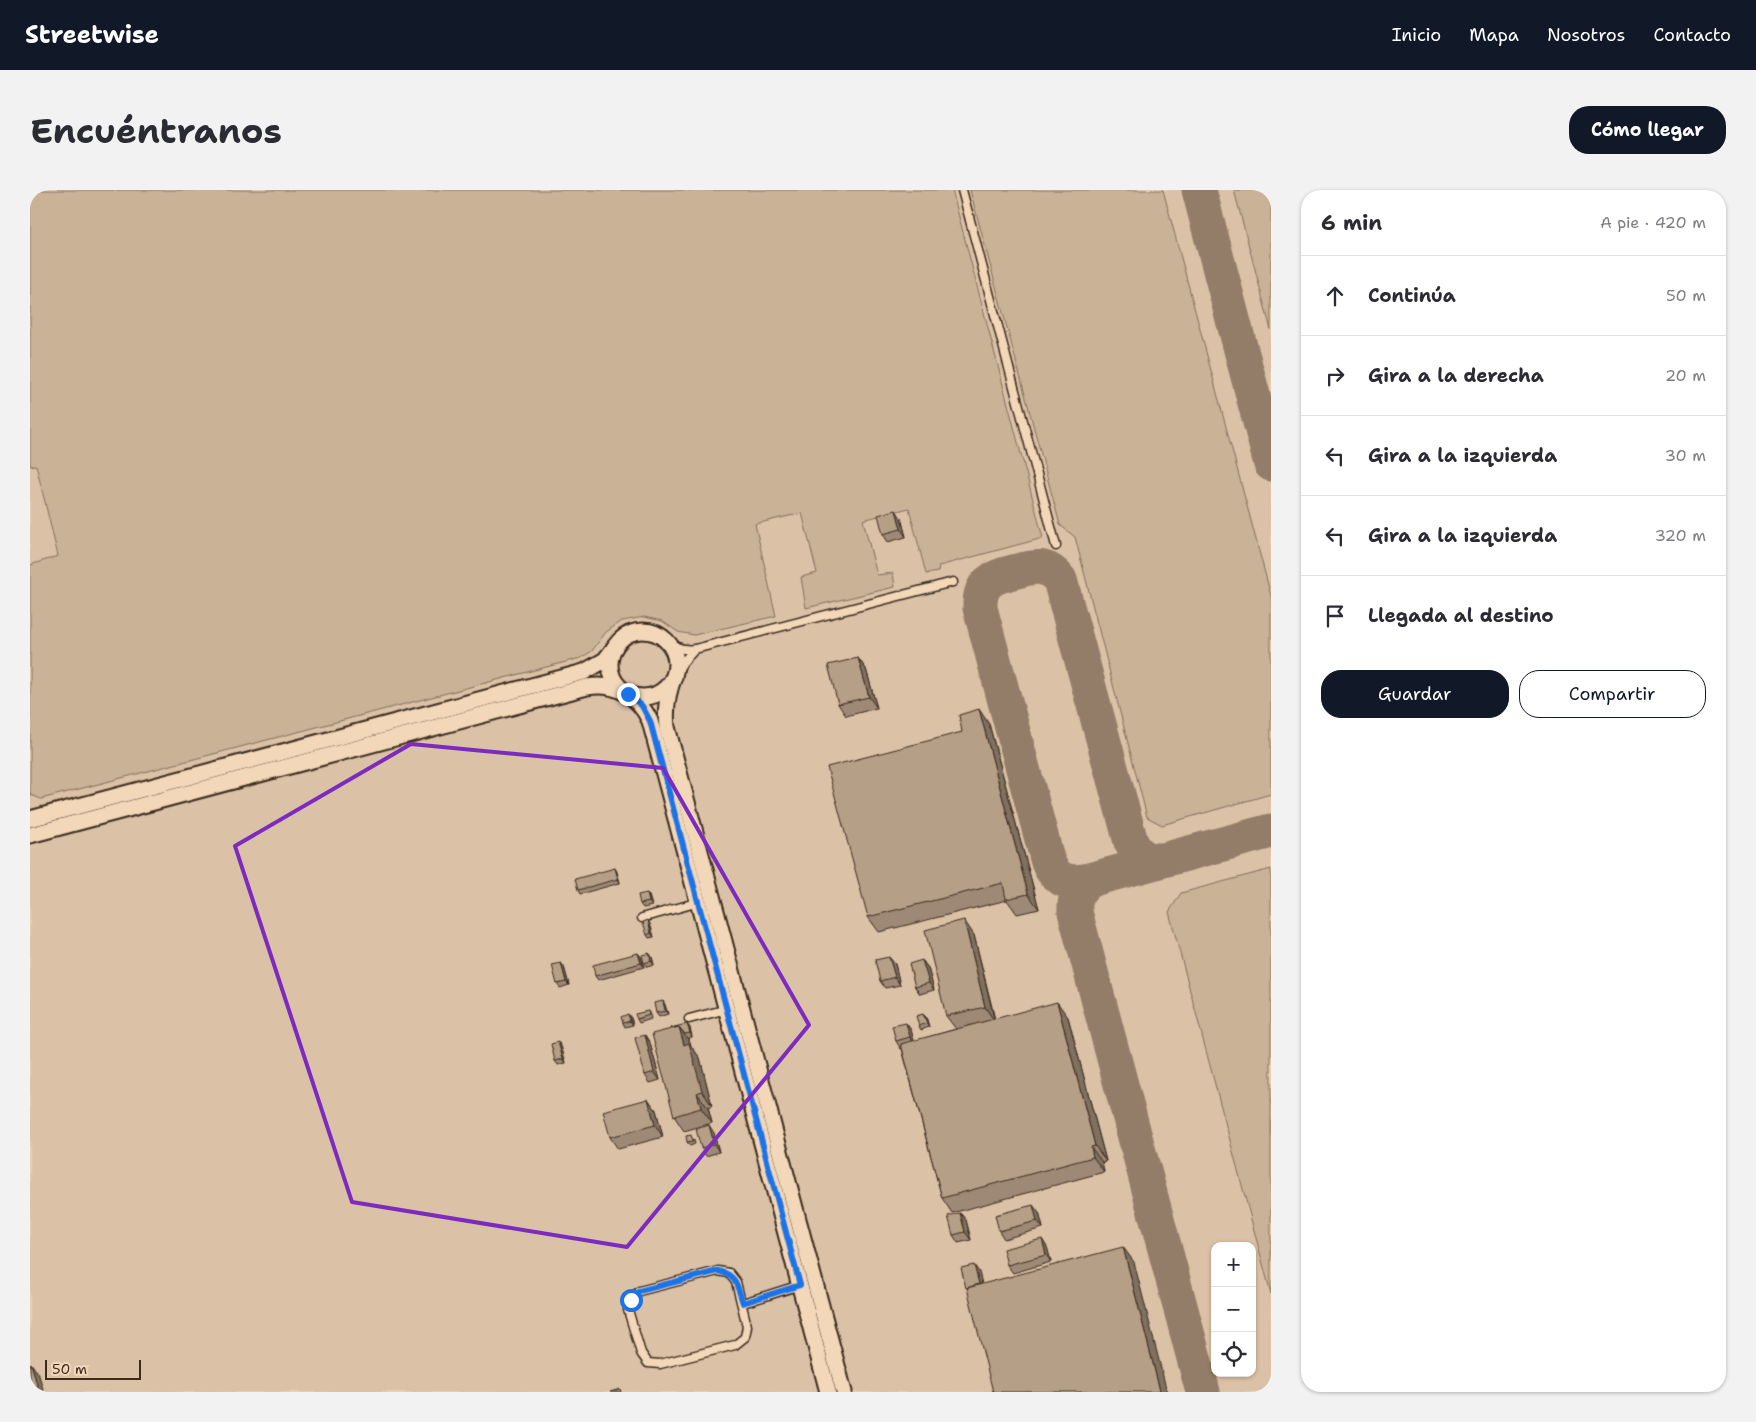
<!DOCTYPE html>
<html lang="es">
<head>
<meta charset="utf-8">
<style>
  body { margin:0; font-family:"Shantell Sans",sans-serif; background:#f2f2f3; color:#2b2b33 }
  .controls { position:absolute; right:15px; bottom:15px; display:grid; overflow:hidden; border-radius:10px; box-shadow:0 1px 4px #0004 }
  .controls button { width:45px; height:45px; display:grid; place-items:center; padding:0; border:0; border-bottom:1px solid #e1e1e2; background:#fff; color:#2b2b33; font:25px sans-serif }
  .scale { position:absolute; left:15px; bottom:12px; width:96px; box-sizing:border-box; padding-left:5px; border:2px solid #3b2a1e; border-top:0; font-size:14px; line-height:18px; white-space:nowrap; color:#3b2a1e; -webkit-text-stroke:4px #f2d7b9; paint-order:stroke }
  .stop { position:absolute; width:15px; height:15px; margin:-11px; border:4px solid #1a73e8; border-radius:50%; background:#fff }
  .stop.end { background:#1a73e8; border-color:#fff; box-shadow:0 1px 5px #0008 }
  .list { margin:0; padding:0; list-style:none }
  h2 { display:flex; justify-content:space-between; align-items:center; height:65px; margin:0; padding:0 20px; font-size:21px }
  h2 small { font-size:16px; font-weight:400; color:#7c7c81 }
  .list li { display:grid; grid-template-columns:32px 1fr auto; gap:15px; align-items:center; box-sizing:border-box; height:80px; padding:0 20px; border-top:1px solid #e1e1e2 }
  .list b { display:block; font-size:19px; white-space:nowrap }
  .list em { font-size:16px; font-style:normal; color:#7c7c81 }
  .actions { display:flex; gap:10px; padding:15px 20px }
  .actions a { flex:1; padding:11px 0; border:1px solid #111827; border-radius:20px; text-align:center; font-size:18px; color:#111827 }
  .actions .main { background:#111827; color:#fff }
  .icon { flex:none; width:28px; height:28px; fill:none; stroke:currentColor; stroke-width:2; stroke-linecap:round; stroke-linejoin:round }
  .map { position:relative; flex:none; width:1241px; height:1202px; overflow:hidden; border-radius:20px }
  header { display:flex; align-items:center; gap:30px; box-sizing:border-box; height:70px; padding:0 25px; background:#111827; color:#fff }
  header strong { font-size:24px }
  nav { display:flex; gap:28px; margin-inline-start:auto; font-size:18px }
  .intro { display:flex; align-items:center; justify-content:space-between; box-sizing:border-box; height:120px; padding:0 30px }
  h1 { margin:0; font-size:35px }
  .button { padding:12px 22px; border-radius:20px; background:#111827; color:#fff; font-size:18px; font-weight:700 }
  main { display:flex; gap:30px; padding:0 30px }
  aside { flex:1; background:#fff; border-radius:20px; box-shadow:0 1px 4px #0004 }
  .map>svg:first-child { display:block }
  .built { fill:#dbc1a6; fill-rule:evenodd }
  .green { fill:#cab297; stroke:#826e5a }
  .lines { fill:none; stroke-linecap:round; stroke-linejoin:round }
  .taxiway { stroke:#937d68; stroke-width:35 }
  .service-casing { stroke:#3b2a1e; stroke-width:11 }
  .minor-casing { stroke:#3b2a1e; stroke-width:19 }
  .service { stroke:#f2d7b9; stroke-width:8 }
  .minor { stroke:#f2d7b9; stroke-width:15 }
  .wall { fill:#9d8974; stroke:#3b2a1e }
  .shaded-wall { fill:#7f6f5e; stroke:#3b2a1e }
  .building { fill:#b69f87; stroke:#3b2a1e }
  .route { stroke:#1a73e8; stroke-width:6 }
  .marked { fill:none; stroke:#7b2cbf; stroke-width:4; stroke-linejoin:round }
</style>
</head>
<body>
<header>
<strong>Streetwise</strong>
<nav><a>Inicio</a><a>Mapa</a><a>Nosotros</a><a>Contacto</a></nav>
</header>
<div class="intro"><h1>Encuéntranos</h1><a class="button">Cómo llegar</a></div>
<main>
<div class="map">
<svg width="1241" height="1202" viewBox="0 0 1241 1202">
  <rect width="100%" height="100%" fill="#ebd0b3"/>
  <filter id="ink" filterUnits="userSpaceOnUse"><feTurbulence type="fractalNoise" baseFrequency=".02" numOctaves="2"/><feDisplacementMap in="SourceGraphic" scale="10" xChannelSelector="R" yChannelSelector="G"/><feConvolveMatrix kernelMatrix="1 2 1 2 8 2 1 2 1" color-interpolation-filters="sRGB"/></filter>
  <g filter="url(#ink)">
    <path class="built" d="M 0,0 L 1241,0 L 1241,1202 L 0,1202 ZM 1185,1056 L 1222,1056 L 1222,1183 L 1185,1183 Z"/>
    <g class="green">
      <path d="M 0,0 L 922,0 L 1013,348 L 909,376 L 908,382 L 896,384 L 879,318 L 833,330 L 847,385 L 863,383 L 865,397 L 776,418 L 771,387 L 787,383 L 772,323 L 725,334 L 746,426 L 664,445 L 648,442 L 632,431 L 614,427 L 592,431 L 576,442 L 562,461 L 551,468 L 11,609 L 1,605 L 0,602 L 0,375 L 28,366 L 6,275 L 0,276 Z"/>
      <path d="M 940,0 L 1133,0 L 1241,406 L 1241,604 L 1132,635 L 1117,627 L 1045,347 L 1030,335 Z"/>
      <path d="M 1204,0 L 1241,0 L 1241,140 Z"/>
      <path d="M 1241,679 L 1241,1104 L 1139,722 L 1151,703 Z"/>
    </g>
    <g class="lines">
      <g class="taxiway">
        <path d="M 1169,0 L 1241,274"/>
        <path d="M 1132,670 C 1117,671 1107,665 1101,652 L 1030,390 C 1016,372 1003,377 983,382 C 962,387 949,393 950,418 L 1018,672 C 1027,694 1043,694 1063,689 L 1241,641"/>
        <path d="M 1063,689 C 1049,695 1044,707 1045,722 L 1173,1202"/>
      </g>
      <defs>
        <g id="service">
          <path d="M 932,0 L 1026,356"/>
          <path d="M 634,448 C 643,457 653,461 665,459 L 923,392"/>
          <path d="M 644,487 L 653,472 L 665,459"/>
          <path d="M 612,728 L 669,712"/>
          <path d="M 659,829 L 697,819"/>
          <path d="M 688,1081 L 699,1083 L 706,1092 L 717,1136 L 715,1147 L 705,1155 L 630,1174 L 618,1173 L 611,1163 L 598,1120 L 601,1110 L 609,1101 Z"/>
          <path d="M 713,1113 L 770,1095"/>
        </g>
        <g id="minor">
          <circle cx="613" cy="474" r="33"/>
          <path d="M 644,487 C 637,504 635,519 637,537 L 814,1202"/>
          <path d="M 0,629 L 554,482 L 575,470 L 585,457"/>
          <path d="M 0,645 L 557,497 C 585,492 608,505 620,531 L 798,1202"/>
        </g>
      </defs>
      <use href="#service" class="service-casing"/>
      <use href="#minor" class="minor-casing"/>
      <use href="#service" class="service"/>
      <use href="#minor" class="minor"/>
    </g>
    <g class="wall">
      <path d="M 871,328 L 876,347 L 858,352 L 853,344 Z"/>
      <path d="M 828,468 L 836,479 L 847,518 L 816,526 L 808,514 Z"/>
      <path d="M 959,534 L 1009,719 L 987,724 L 977,710 L 849,742 L 838,727 L 932,542 Z"/>
      <path d="M 585,678 L 587,682 L 590,693 L 550,704 L 548,700 Z"/>
      <path d="M 617,703 L 619,706 L 622,716 L 613,718 L 610,714 Z"/>
      <path d="M 620,734 L 624,747 L 619,748 L 617,745 Z"/>
      <path d="M 944,745 L 965,829 L 1038,827 L 1076,971 L 1072,972 L 1074,982 L 922,1023 L 912,1008 L 872,859 L 871,859 L 866,851 L 876,833 L 881,840 L 884,851 L 926,839 L 916,826 Z"/>
      <path d="M 608,763 L 611,767 L 614,777 L 568,790 L 565,786 Z"/>
      <path d="M 619,763 L 622,767 L 624,775 L 617,777 L 614,773 Z"/>
      <path d="M 892,770 L 898,778 L 904,800 L 890,804 L 885,797 Z"/>
      <path d="M 531,773 L 534,777 L 539,795 L 530,798 L 527,794 Z"/>
      <path d="M 865,774 L 870,795 L 855,798 L 850,791 Z"/>
      <path d="M 633,811 L 635,815 L 638,824 L 629,827 L 626,823 Z"/>
      <path d="M 618,821 L 620,825 L 621,829 L 609,833 L 607,829 Z"/>
      <path d="M 893,824 L 896,827 L 899,837 L 891,840 L 889,836 Z"/>
      <path d="M 601,828 L 603,835 L 595,837 L 593,833 Z"/>
      <path d="M 657,834 L 660,838 L 662,847 L 658,848 L 660,852 L 661,856 L 670,868 L 682,916 L 678,918 L 682,933 L 654,941 L 644,926 L 640,839 Z"/>
      <path d="M 620,853 L 630,890 L 620,893 L 615,885 Z"/>
      <path d="M 531,856 L 536,873 L 528,875 L 525,871 Z"/>
      <path d="M 618,909 L 626,920 L 633,947 L 588,959 L 580,947 Z"/>
      <path d="M 684,943 L 689,962 L 676,966 L 671,958 Z"/>
      <path d="M 664,949 L 665,954 L 660,956 L 657,952 Z"/>
      <path d="M 930,1023 L 936,1030 L 941,1050 L 928,1053 L 923,1045 Z"/>
      <path d="M 1009,1023 L 1013,1038 L 974,1049 L 969,1041 Z"/>
      <path d="M 1017,1057 L 1021,1072 L 983,1083 L 977,1075 Z"/>
    </g>
    <g class="shaded-wall">
      <path d="M 866,320 L 871,328 L 876,347 L 871,339 Z"/>
      <path d="M 828,468 L 836,479 L 847,518 L 839,507 Z"/>
      <path d="M 949,519 L 959,534 L 1009,719 L 998,704 Z"/>
      <path d="M 585,678 L 587,682 L 590,693 L 588,689 Z"/>
      <path d="M 617,703 L 619,706 L 622,716 L 619,712 Z"/>
      <path d="M 618,730 L 620,734 L 624,747 L 621,743 Z"/>
      <path d="M 934,730 L 944,745 L 965,832 L 955,817 Z"/>
      <path d="M 608,763 L 611,767 L 614,777 L 611,773 Z"/>
      <path d="M 619,763 L 622,767 L 624,775 L 621,771 Z"/>
      <path d="M 859,767 L 865,774 L 870,795 L 865,787 Z"/>
      <path d="M 892,770 L 898,778 L 904,800 L 899,793 Z"/>
      <path d="M 531,773 L 534,777 L 539,795 L 536,792 Z"/>
      <path d="M 633,811 L 635,815 L 638,824 L 635,821 Z"/>
      <path d="M 1027,812 L 1038,827 L 1076,971 L 1065,956 Z"/>
      <path d="M 598,824 L 601,828 L 603,835 L 600,831 Z"/>
      <path d="M 893,824 L 896,827 L 899,837 L 897,833 Z"/>
      <path d="M 876,833 L 881,840 L 885,855 L 880,847 Z"/>
      <path d="M 657,834 L 660,838 L 662,847 L 660,843 Z"/>
      <path d="M 649,837 L 660,852 L 661,856 L 670,868 L 682,916 L 672,901 L 654,855 Z"/>
      <path d="M 615,845 L 620,853 L 630,890 L 624,882 Z"/>
      <path d="M 528,852 L 531,856 L 536,873 L 533,869 Z"/>
      <path d="M 667,903 L 678,918 L 682,933 L 671,918 Z"/>
      <path d="M 618,909 L 626,920 L 633,947 L 625,935 Z"/>
      <path d="M 679,935 L 684,943 L 689,962 L 684,954 Z"/>
      <path d="M 1061,957 L 1072,972 L 1074,982 L 1063,967 Z"/>
      <path d="M 1003,1015 L 1009,1023 L 1013,1038 L 1007,1031 Z"/>
      <path d="M 930,1023 L 936,1030 L 941,1050 L 935,1042 Z"/>
      <path d="M 1012,1049 L 1017,1057 L 1021,1072 L 1016,1065 Z"/>
      <path d="M 1093,1057 L 1104,1072 L 1137,1202 L 1131,1202 L 1130,1201 Z"/>
      <path d="M 944,1075 L 949,1082 L 954,1102 L 949,1094 Z"/>
      <path d="M 1,1173 L 9,1185 L 14,1202 L 9,1202 Z"/>
    </g>
    <g class="building">
      <path d="M 866,320 L 871,339 L 853,344 L 848,325 Z"/>
      <path d="M 828,468 L 839,507 L 808,514 L 798,475 Z"/>
      <path d="M 949,519 L 998,704 L 976,709 L 973,693 L 838,727 L 797,577 L 932,542 L 929,525 Z"/>
      <path d="M 585,678 L 588,689 L 548,700 L 545,689 Z"/>
      <path d="M 617,703 L 619,712 L 610,714 L 608,705 Z"/>
      <path d="M 618,730 L 621,743 L 617,745 L 613,732 Z"/>
      <path d="M 934,730 L 955,817 L 916,826 L 895,740 Z"/>
      <path d="M 608,763 L 611,773 L 565,786 L 563,775 Z"/>
      <path d="M 619,763 L 621,771 L 614,773 L 612,765 Z"/>
      <path d="M 859,767 L 865,787 L 850,791 L 845,770 Z"/>
      <path d="M 892,770 L 899,793 L 885,797 L 879,774 Z"/>
      <path d="M 531,773 L 536,792 L 527,794 L 522,775 Z"/>
      <path d="M 633,811 L 635,821 L 626,823 L 624,813 Z"/>
      <path d="M 1027,812 L 1065,956 L 1061,957 L 1063,967 L 912,1008 L 871,854 Z"/>
      <path d="M 618,821 L 619,825 L 607,829 L 605,824 Z"/>
      <path d="M 598,824 L 600,831 L 593,833 L 591,827 Z"/>
      <path d="M 893,824 L 897,833 L 889,836 L 886,826 Z"/>
      <path d="M 876,833 L 880,847 L 866,851 L 862,836 Z"/>
      <path d="M 657,834 L 660,843 L 655,844 L 649,837 L 640,839 L 640,838 Z"/>
      <path d="M 649,837 L 654,855 L 659,853 L 672,901 L 667,903 L 671,918 L 644,926 L 622,844 Z"/>
      <path d="M 615,845 L 624,882 L 615,885 L 605,848 Z"/>
      <path d="M 528,852 L 533,869 L 525,871 L 521,854 Z"/>
      <path d="M 618,909 L 625,935 L 580,947 L 573,921 Z"/>
      <path d="M 679,935 L 684,954 L 671,958 L 666,939 Z"/>
      <path d="M 661,945 L 663,951 L 657,952 L 656,946 Z"/>
      <path d="M 1003,1015 L 1007,1031 L 969,1041 L 965,1025 Z"/>
      <path d="M 930,1023 L 935,1042 L 923,1045 L 918,1026 Z"/>
      <path d="M 1012,1049 L 1016,1065 L 977,1075 L 973,1059 Z"/>
      <path d="M 1093,1057 L 1130,1201 L 1126,1202 L 963,1202 L 937,1098 Z"/>
      <path d="M 944,1075 L 949,1094 L 936,1098 L 931,1078 Z"/>
      <path d="M 1,1173 L 9,1202 L 0,1202 L 0,1174 Z"/>
      <path d="M 590,1199 L 591,1202 L 580,1202 Z"/>
    </g>
  </g>
  <g class="lines" filter="url(#ink)">
    <path class="route" d="M 598,504 L 612,516 L 620,531 L 770,1095 L 713,1113 C 707,1096 707,1085 688,1081 L 609,1101 L 601,1110"/>
  </g>
  <path class="marked" d="M 381,554 L 633,578 L 779,835 L 597,1057 L 322,1012 L 205,656 Z"/>
</svg>
<div class="controls">
<button>+</button>
<button>−</button>
<button><svg class="icon" aria-label="locate" viewBox="0 0 24 24"><circle cx="12" cy="12" r="6"/><path d="M12 2v4M12 18v4M2 12h4M18 12h4"/></svg></button>
</div>
<div class="scale">50 m</div>
<div class="stop" style="left:601px;top:1110px"></div>
<div class="stop end" style="left:598px;top:504px"></div>
</div>
<aside>
<h2>6 min<small>A pie · 420 m</small></h2>
<ul class="list">
<li><svg class="icon" aria-label="ahead" viewBox="0 0 24 24"><path d="M12 20V5M6 11l6-6 6 6"/></svg><div><b>Continúa</b></div><em>50 m</em></li>
<li><svg class="icon" aria-label="right" viewBox="0 0 24 24"><path d="M7 20v-9h11M14 6l5 5-5 5"/></svg><div><b>Gira a la derecha</b></div><em>20 m</em></li>
<li><svg class="icon" aria-label="left" viewBox="0 0 24 24"><path d="M17 20v-9H6M10 6l-5 5 5 5"/></svg><div><b>Gira a la izquierda</b></div><em>30 m</em></li>
<li><svg class="icon" aria-label="left" viewBox="0 0 24 24"><path d="M17 20v-9H6M10 6l-5 5 5 5"/></svg><div><b>Gira a la izquierda</b></div><em>320 m</em></li>
<li><svg class="icon" aria-label="arrive" viewBox="0 0 24 24"><path d="M6 21V4h12l-3 4 3 4H6"/></svg><div><b>Llegada al destino</b></div></li>
</ul>
<div class="actions"><a class="main">Guardar</a><a>Compartir</a></div>
</aside>
</main>
</body>
</html>
